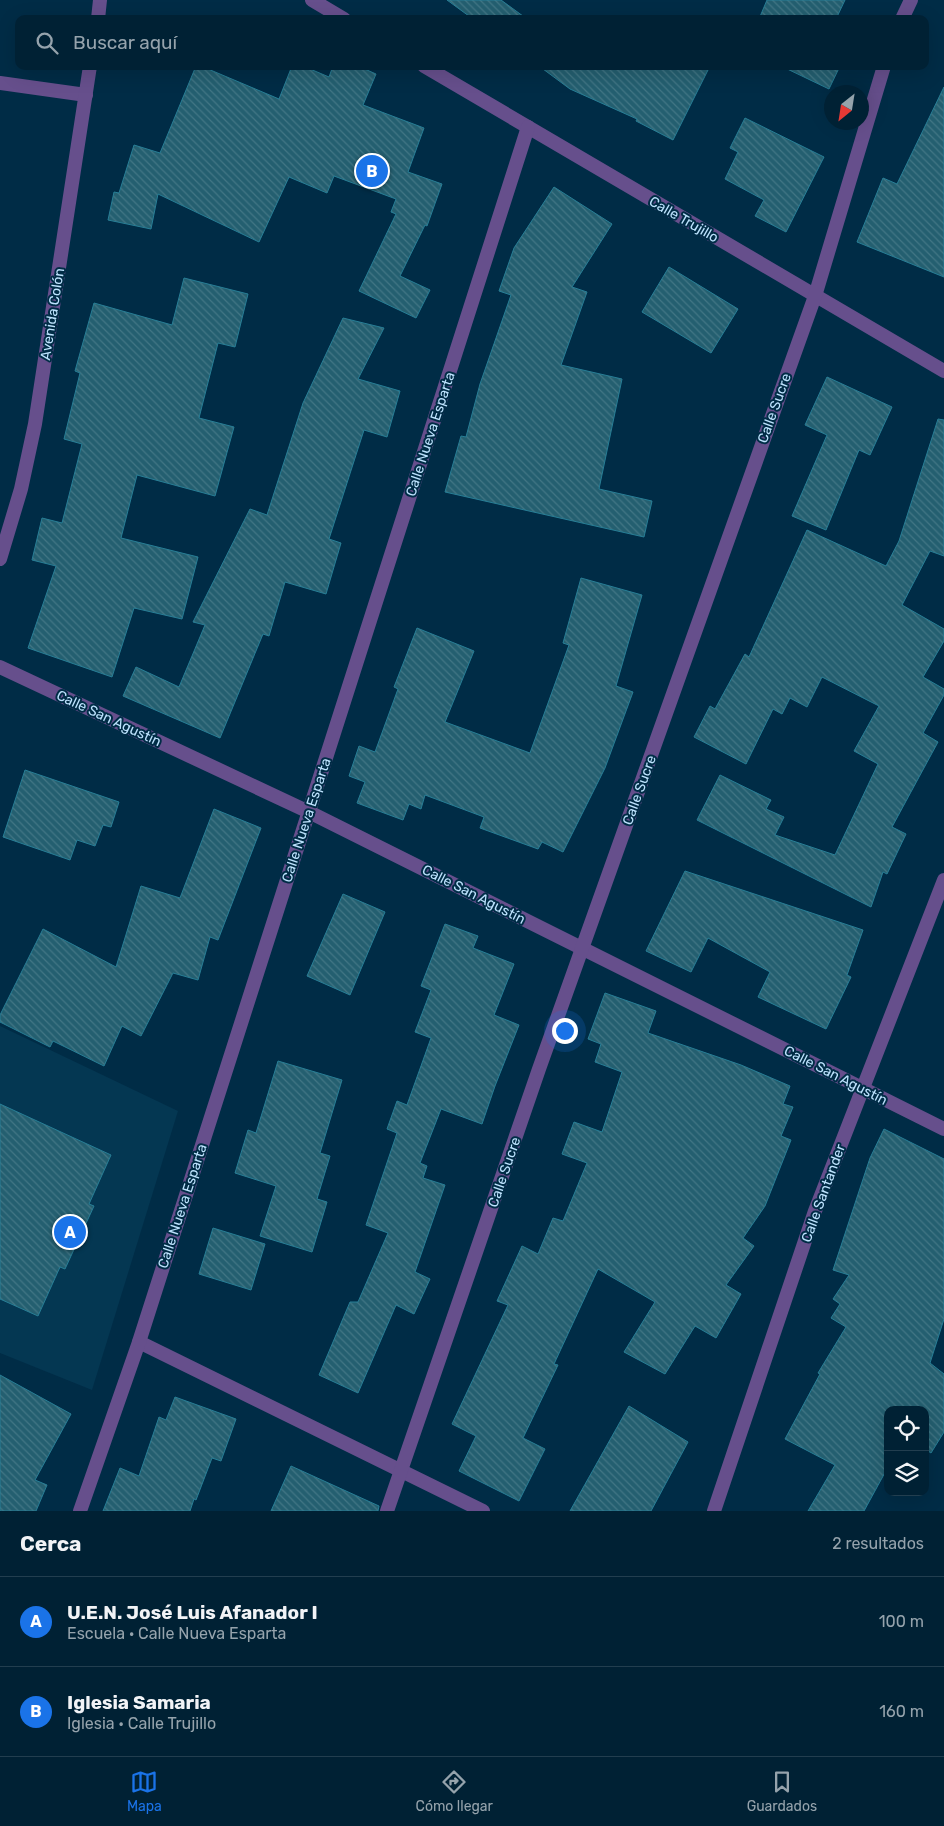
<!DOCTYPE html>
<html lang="es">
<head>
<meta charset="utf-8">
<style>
  body { margin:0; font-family:Rubik,sans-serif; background:#0e2e40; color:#f1f3f6 }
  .controls { position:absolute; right:15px; bottom:15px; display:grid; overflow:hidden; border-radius:10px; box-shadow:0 5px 20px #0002 }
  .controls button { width:45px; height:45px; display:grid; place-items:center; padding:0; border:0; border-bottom:1px solid #223e4f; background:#002134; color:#f1f3f6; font:25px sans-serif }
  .compass { position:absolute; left:824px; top:85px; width:45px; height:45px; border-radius:50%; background:#002134; box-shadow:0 5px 20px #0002; rotate:210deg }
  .you { position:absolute; left:564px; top:1030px; width:18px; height:18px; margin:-12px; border:4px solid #fff; border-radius:50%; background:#1a73e8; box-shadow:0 0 0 8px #1a73e833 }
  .badge { display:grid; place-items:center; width:32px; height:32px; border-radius:50%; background:#1a73e8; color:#fff; font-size:16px; font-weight:700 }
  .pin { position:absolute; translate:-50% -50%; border:2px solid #fff; box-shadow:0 1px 5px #0006 }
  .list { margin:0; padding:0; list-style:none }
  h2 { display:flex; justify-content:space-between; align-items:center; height:65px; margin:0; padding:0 20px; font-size:21px }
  h2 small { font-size:16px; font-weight:400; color:#95a3ac }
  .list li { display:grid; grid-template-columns:32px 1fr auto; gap:15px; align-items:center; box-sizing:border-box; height:90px; padding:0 20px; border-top:1px solid #223e4f }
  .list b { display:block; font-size:19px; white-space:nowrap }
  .list p { margin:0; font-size:16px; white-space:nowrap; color:#95a3ac }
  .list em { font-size:16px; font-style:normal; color:#95a3ac }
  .icon { flex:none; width:28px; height:28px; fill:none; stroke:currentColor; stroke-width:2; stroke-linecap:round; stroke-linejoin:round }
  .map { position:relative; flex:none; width:944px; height:1511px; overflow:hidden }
  .search { position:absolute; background:#002134; box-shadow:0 5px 20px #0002; left:15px; right:15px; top:15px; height:55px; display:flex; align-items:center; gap:12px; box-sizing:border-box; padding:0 18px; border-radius:10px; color:#95a3ac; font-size:19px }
  .sheet { height:245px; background:#002134 }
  nav { display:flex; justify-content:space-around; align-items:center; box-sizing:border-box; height:70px; border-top:1px solid #223e4f; background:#002134; font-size:14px; color:#95a3ac }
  nav a { display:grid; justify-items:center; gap:2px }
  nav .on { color:#1a73e8 }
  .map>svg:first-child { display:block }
  .built { fill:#043752 }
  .building { fill:url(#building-back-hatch); stroke:#277e96 }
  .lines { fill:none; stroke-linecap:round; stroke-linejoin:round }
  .minor { stroke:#664f8c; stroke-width:14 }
  .labels { text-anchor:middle; stroke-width:4; stroke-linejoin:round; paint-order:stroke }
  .street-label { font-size:14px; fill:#bde3fe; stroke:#002c46 }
</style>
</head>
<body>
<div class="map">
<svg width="944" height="1511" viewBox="0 0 944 1511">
  <defs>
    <pattern id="building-back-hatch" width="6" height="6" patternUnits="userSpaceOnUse" patternTransform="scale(1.25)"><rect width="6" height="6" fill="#245f70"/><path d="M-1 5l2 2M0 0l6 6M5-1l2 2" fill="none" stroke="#427685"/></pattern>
  </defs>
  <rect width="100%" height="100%" fill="#002c46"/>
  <path class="built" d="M 0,1026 L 178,1111 L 92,1390 L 0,1353 Z"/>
  <g class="building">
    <path d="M 447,0 L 501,0 L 527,19 L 473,19 Z"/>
    <path d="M 767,0 L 845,0 L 836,19 L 759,19 Z"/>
    <path d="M 196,66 L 201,66 L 279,99 L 292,66 L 303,66 L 329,77 L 333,66 L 358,66 L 376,74 L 363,105 L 424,128 L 408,172 L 442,184 L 427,226 L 425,225 L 400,276 L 430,290 L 416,318 L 359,291 L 396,214 L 391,212 L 396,199 L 334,176 L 327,193 L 289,177 L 259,242 L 158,194 L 151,229 L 108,220 L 114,192 L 119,193 L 134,145 L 160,153 Z"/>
    <path d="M 539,66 L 710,66 L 673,140 L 636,121 L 637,119 L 570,89 Z"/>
    <path d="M 781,66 L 840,66 L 829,89 Z"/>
    <path d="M 944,87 L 944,277 L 857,242 L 883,178 L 897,184 Z"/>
    <path d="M 745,118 L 824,157 L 786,232 L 755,216 L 764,200 L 725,179 L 738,152 L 730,148 Z"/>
    <path d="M 554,187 L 612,224 L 572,287 L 587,292 L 561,365 L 622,379 L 599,489 L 652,501 L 644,537 L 445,492 L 461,436 L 466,437 L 480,384 L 511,295 L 499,291 L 514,248 Z"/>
    <path d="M 669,267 L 738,309 L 711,353 L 642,312 Z"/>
    <path d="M 184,278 L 248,294 L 235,347 L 218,343 L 199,418 L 234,427 L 215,496 L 137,475 L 121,538 L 198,557 L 182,619 L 134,608 L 112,677 L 28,648 L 56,566 L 32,560 L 42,518 L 62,523 L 82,444 L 64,439 L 80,373 L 75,371 L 94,303 L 172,325 Z"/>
    <path d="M 343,318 L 384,328 L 358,379 L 400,391 L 387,437 L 364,430 L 329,539 L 341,543 L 326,594 L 285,582 L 269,636 L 263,634 L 220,738 L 123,696 L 136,667 L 179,687 L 205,625 L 193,622 L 250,509 L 267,515 L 303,403 Z"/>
    <path d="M 827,377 L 892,407 L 870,455 L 859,450 L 826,530 L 792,516 L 827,435 L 805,425 Z"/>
    <path d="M 938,419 L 944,420 L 944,556 L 930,551 L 902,605 L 944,629 L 944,641 L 923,677 L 944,689 L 944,695 L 923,733 L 938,742 L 892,827 L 906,834 L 887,874 L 883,872 L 871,907 L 697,820 L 720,775 L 771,800 L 766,809 L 784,817 L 775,835 L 835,855 L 878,764 L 854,751 L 879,706 L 822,677 L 807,707 L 790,698 L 782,714 L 773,709 L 746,764 L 694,737 L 710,706 L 715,709 L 745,654 L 749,657 L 807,530 L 886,566 L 899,541 Z"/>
    <path d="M 581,578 L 642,595 L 616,686 L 633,692 L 605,768 L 563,852 L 542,842 L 538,849 L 480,828 L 484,817 L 425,795 L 421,809 L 409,804 L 403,820 L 357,803 L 365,782 L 349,776 L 359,746 L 375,752 L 398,689 L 394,687 L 417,628 L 474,651 L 445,722 L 530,753 L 569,645 L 563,643 Z"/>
    <path d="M 25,770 L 119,802 L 111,827 L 103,825 L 95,846 L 77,840 L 70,860 L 3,837 Z"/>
    <path d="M 214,809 L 261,828 L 218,940 L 210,937 L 198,980 L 173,973 L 141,1036 L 122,1026 L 104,1066 L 53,1041 L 50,1047 L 0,1022 L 0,1015 L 43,929 L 116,967 L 141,886 L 180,898 Z"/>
    <path d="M 685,871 L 863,930 L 847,975 L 851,977 L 826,1029 L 758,997 L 770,972 L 708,938 L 691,972 L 646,951 Z"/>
    <path d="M 343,894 L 385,912 L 350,995 L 307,976 Z"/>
    <path d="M 445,924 L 478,936 L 473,948 L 514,964 L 494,1015 L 519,1025 L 495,1086 L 482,1124 L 441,1109 L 420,1163 L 427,1166 L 423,1178 L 445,1185 L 415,1272 L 430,1279 L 414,1314 L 396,1305 L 358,1393 L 319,1375 L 350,1302 L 358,1302 L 388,1233 L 366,1225 L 397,1133 L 387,1129 L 397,1101 L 407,1105 L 431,1038 L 415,1032 L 431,990 L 421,986 Z"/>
    <path d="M 605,993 L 656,1011 L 648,1033 L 741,1065 L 790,1086 L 783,1104 L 793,1107 L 781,1136 L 791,1140 L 765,1206 L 743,1238 L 754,1246 L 726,1285 L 741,1294 L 716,1338 L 695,1326 L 665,1374 L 624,1352 L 655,1302 L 598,1269 L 554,1364 L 558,1365 L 523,1438 L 545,1449 L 519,1501 L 459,1471 L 476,1436 L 452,1424 L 508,1305 L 497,1301 L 522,1246 L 538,1254 L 553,1218 L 563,1221 L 587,1163 L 562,1154 L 574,1122 L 602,1132 L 622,1072 L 595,1062 L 601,1044 L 588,1039 Z"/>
    <path d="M 278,1061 L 342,1080 L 320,1153 L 330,1156 L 317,1199 L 327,1202 L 312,1252 L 260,1236 L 276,1186 L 235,1173 L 248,1130 L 256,1133 Z"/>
    <path d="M 0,1104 L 111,1155 L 89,1204 L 94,1206 L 65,1269 L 60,1267 L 38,1316 L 0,1299 Z"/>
    <path d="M 884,1129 L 944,1159 L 944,1319 L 930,1363 L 944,1374 L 944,1432 L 931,1453 L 925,1449 L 925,1410 L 888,1410 L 888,1467 L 864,1511 L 808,1511 L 835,1465 L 785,1439 L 820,1374 L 818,1373 L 846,1327 L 831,1318 L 840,1304 L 833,1299 L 849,1275 L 833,1270 L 870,1158 Z"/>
    <path d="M 213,1228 L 265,1244 L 251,1290 L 199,1274 Z"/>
    <path d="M 0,1375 L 71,1414 L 35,1480 L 47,1485 L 36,1511 L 0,1511 Z"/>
    <path d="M 175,1397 L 236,1419 L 221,1461 L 212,1458 L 196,1500 L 194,1499 L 190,1511 L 103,1511 L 120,1468 L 139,1476 L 159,1417 L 166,1420 Z"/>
    <path d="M 629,1406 L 688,1442 L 651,1511 L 570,1511 Z"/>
    <path d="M 291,1466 L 379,1506 L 378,1511 L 271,1511 Z"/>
  </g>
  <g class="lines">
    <g class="minor">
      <path d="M 312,0 L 344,19"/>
      <path d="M 98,19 L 100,0"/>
      <path d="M 902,19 L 911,0"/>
      <path d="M 424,66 L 944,371"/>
      <path d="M 0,83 L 86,95"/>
      <path d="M 0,559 L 21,489 L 35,424 L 90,66"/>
      <path d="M 0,667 L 309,812 L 944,1129"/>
      <path d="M 139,1342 L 483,1511"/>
      <path d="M 80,1511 L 139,1342 L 528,127"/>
      <path d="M 387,1511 L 539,1069 L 815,296 L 884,66"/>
      <path d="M 714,1511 L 815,1211 L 944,880"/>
    </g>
  </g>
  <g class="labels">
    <g class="street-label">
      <text transform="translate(684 219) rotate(30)" y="5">Calle Trujillo</text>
      <text transform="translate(52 314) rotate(-81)" y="5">Avenida Colón</text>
      <text transform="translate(774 408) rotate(-70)" y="5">Calle Sucre</text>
      <text transform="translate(430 434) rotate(-72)" y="5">Calle Nueva Esparta</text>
      <text transform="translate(109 718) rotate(25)" y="5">Calle San Agustín</text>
      <text transform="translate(639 790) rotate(-70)" y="5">Calle Sucre</text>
      <text transform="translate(306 820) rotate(-72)" y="5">Calle Nueva Esparta</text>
      <text transform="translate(474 894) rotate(27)" y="5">Calle San Agustín</text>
      <text transform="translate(836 1075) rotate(27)" y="5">Calle San Agustín</text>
      <text transform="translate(504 1172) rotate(-71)" y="5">Calle Sucre</text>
      <text transform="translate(823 1193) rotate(-70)" y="5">Calle Santander</text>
      <text transform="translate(182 1206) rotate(-72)" y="5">Calle Nueva Esparta</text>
    </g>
  </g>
</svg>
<div class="controls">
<button><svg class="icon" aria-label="locate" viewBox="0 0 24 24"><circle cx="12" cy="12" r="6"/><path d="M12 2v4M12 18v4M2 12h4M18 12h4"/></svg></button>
<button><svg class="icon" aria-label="layers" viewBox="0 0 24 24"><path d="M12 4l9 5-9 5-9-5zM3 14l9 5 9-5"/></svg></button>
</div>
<svg class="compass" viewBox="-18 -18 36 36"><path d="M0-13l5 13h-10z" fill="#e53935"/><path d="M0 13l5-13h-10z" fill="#95a3ac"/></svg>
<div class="you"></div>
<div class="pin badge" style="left:70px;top:1232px">A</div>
<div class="pin badge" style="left:372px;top:171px">B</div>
<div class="search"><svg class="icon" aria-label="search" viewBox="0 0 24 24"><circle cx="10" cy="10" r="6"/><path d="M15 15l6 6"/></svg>Buscar aquí</div>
</div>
<section class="sheet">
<h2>Cerca<small>2 resultados</small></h2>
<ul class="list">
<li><span class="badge">A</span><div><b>U.E.N. José Luis Afanador I</b><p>Escuela · Calle Nueva Esparta</p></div><em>100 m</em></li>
<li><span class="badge">B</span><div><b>Iglesia Samaria</b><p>Iglesia · Calle Trujillo</p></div><em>160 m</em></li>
</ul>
</section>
<nav>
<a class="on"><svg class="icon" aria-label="map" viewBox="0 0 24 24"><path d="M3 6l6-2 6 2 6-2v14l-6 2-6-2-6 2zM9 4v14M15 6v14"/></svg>Mapa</a>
<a><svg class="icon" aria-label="directions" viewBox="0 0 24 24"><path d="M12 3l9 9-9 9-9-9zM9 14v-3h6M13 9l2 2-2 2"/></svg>Cómo llegar</a>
<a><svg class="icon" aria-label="saved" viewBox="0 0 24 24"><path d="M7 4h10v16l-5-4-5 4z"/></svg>Guardados</a>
</nav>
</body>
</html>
